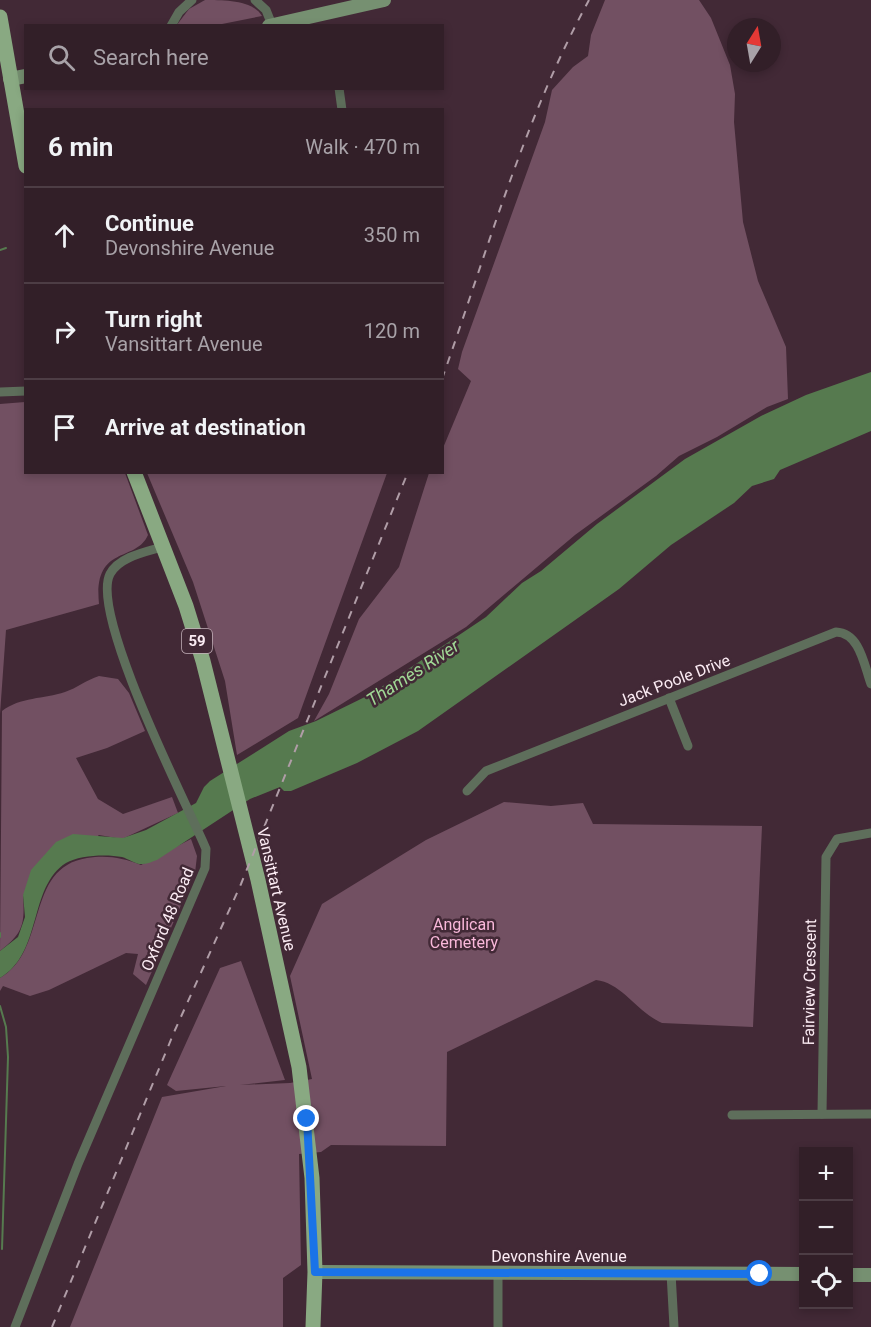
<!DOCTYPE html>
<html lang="en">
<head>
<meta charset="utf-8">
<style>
  body { margin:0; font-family:Roboto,sans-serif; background:#3a2730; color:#f1f3f6 }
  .controls { position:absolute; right:18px; bottom:18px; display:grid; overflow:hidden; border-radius:0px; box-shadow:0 3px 9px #0003 }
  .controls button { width:54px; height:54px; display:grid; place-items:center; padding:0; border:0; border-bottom:2px solid #4d3d45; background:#321f28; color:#f1f3f6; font:30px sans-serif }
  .compass { position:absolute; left:727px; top:18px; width:54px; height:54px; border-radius:50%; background:#321f28; box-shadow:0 3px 9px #0003; rotate:11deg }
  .stop { position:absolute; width:18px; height:18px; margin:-14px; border:4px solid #1a73e8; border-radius:50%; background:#fff }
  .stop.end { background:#1a73e8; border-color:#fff; box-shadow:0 2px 6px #0008 }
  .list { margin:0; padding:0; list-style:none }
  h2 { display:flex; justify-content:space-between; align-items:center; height:78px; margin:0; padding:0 24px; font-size:26px }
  h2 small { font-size:20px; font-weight:400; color:#a8a2a8 }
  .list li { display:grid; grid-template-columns:39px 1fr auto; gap:18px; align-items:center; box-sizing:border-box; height:96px; padding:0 24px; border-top:2px solid #4d3d45 }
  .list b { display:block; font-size:22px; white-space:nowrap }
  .list p { margin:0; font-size:20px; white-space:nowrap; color:#a8a2a8 }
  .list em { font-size:20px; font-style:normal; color:#a8a2a8 }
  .icon { flex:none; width:33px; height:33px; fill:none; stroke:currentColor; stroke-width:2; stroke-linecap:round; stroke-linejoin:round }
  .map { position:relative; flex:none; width:871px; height:1327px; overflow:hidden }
  .search { position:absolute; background:#321f28; box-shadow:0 3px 9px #0003; left:24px; top:24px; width:420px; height:66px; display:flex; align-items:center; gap:15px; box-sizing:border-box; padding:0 21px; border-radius:0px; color:#a8a2a8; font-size:22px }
  .panel { position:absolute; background:#321f28; box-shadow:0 3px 9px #0003; left:24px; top:108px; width:420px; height:366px; border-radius:0px }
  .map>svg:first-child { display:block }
  .green { fill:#725062 }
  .water { fill:#567a4f }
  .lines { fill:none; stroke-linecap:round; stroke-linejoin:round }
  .stream { stroke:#567a4f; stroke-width:2 }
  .street { stroke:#5e6e5b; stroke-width:9 }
  .secondary { stroke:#769071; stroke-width:14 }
  .primary { stroke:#89a982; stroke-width:15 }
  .rail { stroke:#b09da7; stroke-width:2; stroke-dasharray:8 8; stroke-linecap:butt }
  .route { stroke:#1a73e8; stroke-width:8 }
  .labels { text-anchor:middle; stroke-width:5; stroke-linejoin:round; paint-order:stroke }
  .shield { fill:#422936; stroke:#c4b1ba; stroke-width:1.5 }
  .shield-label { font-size:15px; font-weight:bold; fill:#fbebf3 }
  .street-label { font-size:16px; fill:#fbebf3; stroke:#422936 }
  .park-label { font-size:16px; fill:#f9b8da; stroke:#422936 }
  .water-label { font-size:18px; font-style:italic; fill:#a0d895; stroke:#422936 }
</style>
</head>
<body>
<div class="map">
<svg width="871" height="1327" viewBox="0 0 871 1327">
  <rect width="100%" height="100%" fill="#422936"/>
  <g class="green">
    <path d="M 205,0 C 224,0 253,0 262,16 L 217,25 L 176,26 L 189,9 Z"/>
    <path d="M 605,0 L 699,0 L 711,18 L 730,65 L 735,94 L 734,122 L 743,222 L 758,281 L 786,347 L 788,399 L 767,407 L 717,437 L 679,456 L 656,476 L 575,535 L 466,627 L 314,721 L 329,694 L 359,619 L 399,567 L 429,473 L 442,472 L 443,448 L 471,381 L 458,369 L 462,352 L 545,122 L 552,90 L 573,67 L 588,56 L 591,35 Z"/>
    <path d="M 25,402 L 26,472 L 125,473 L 148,535 C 136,563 93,544 99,604 L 6,630 L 0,714 L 0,404 Z"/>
    <path d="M 147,473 L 387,473 L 298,718 L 237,755 L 225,681 L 193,582 Z"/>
    <path d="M 99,676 L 118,679 L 129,693 L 145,731 L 107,748 L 76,758 L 98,799 L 123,814 L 172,797 L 178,813 L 122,839 L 99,835 L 23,895 C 25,925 23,933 0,951 L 2,711 C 20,697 44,699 65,692 C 77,688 86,680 99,676 Z"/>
    <path d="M 504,802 L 551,806 L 583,803 L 593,824 L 762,826 L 753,1027 L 662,1023 C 637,1012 622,983 596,980 L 447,1052 L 446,1146 L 331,1145 L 321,1152 L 299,1154 L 301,1265 L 283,1278 L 283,1327 L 70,1327 L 162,1097 L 226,1086 L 176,1091 L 167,1085 L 220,968 L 241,961 L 285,1080 L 240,1085 L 290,1083 L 312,1079 L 290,976 L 322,904 L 426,840 Z"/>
    <path d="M 191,839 L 197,856 L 195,873 L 146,985 L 133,974 L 138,954 L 126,953 L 49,990 L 30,996 L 3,986 L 0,991 L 0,978 C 49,950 24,868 87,858 C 108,855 123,858 141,865 Z"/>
  </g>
  <path class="water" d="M 871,372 L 871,431 L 780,470 L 774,479 L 752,486 L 734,503 L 671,545 L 619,589 L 418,731 L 357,763 L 291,791 L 284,791 L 280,787 L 250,799 L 157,860 C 153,861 148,864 143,864 C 136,865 129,859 122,857 C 107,854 79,855 66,863 C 28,887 43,953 0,978 L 0,951 L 18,937 L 25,917 L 23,895 L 31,870 L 56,842 L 73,834 L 123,838 L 146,830 L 196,803 L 204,787 L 210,781 L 289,731 L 316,721 L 371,694 L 486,617 L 522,583 L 541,571 L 597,524 L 685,459 L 761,416 L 806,395 Z"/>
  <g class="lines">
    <g class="stream">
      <path d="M 0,250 L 6,248"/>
      <path d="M 0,933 L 0,937"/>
      <path d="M 0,1006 L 6,1027 L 8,1057 L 2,1249"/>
    </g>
    <g class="street">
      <path d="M 255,0 L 266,10 L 272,25"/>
      <path d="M 171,26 L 179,12 L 192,0"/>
      <path d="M 339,88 L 342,110"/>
      <path d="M 0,392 L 26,391"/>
      <path d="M 669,698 L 688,746"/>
      <path d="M 467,791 L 486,771 L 836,632 C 860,633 864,665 871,684"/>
      <path d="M 822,1114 L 826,857 L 837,839 L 871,833"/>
      <path d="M 732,1115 L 871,1114"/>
      <path d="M 498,1272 L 498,1327"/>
      <path d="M 671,1273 L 674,1327"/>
      <path d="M 15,1327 L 78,1164 L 205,868 L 206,849 L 203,842 C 183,797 90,613 110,574 C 119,557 145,552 162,547"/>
    </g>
    <g class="secondary">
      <path d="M 269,26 L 384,0"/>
      <path d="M 10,79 L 26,76"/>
      <path d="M 315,1272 L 804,1274"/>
      <path d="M 848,1275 L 871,1275"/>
    </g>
    <g class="primary">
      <path d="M 0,17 L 26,166"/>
      <path d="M 134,472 L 186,606 L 203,661 L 258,880 L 299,1067 L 312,1178 L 315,1272 L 313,1327"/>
    </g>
    <g class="rail">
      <path d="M 442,379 C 487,252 524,119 589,0"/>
      <path d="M 52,1327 L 175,1030 L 241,884 L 408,472"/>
    </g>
  </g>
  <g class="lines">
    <path class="route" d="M 307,1119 L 315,1272 L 760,1274"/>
  </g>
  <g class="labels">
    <rect class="shield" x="182" y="629" width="30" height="24" rx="4.5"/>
    <g class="shield-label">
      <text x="197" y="646">59</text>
    </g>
    <g class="street-label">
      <text transform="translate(674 680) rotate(-21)" y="6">Jack Poole Drive</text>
      <text transform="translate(277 889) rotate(77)" y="6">Vansittart Avenue</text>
      <text transform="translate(167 919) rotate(-67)" y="6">Oxford 48 Road</text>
      <text transform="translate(809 982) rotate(-89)" y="6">Fairview Crescent</text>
      <text x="559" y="1262">Devonshire Avenue</text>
    </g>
    <g class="park-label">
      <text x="464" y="930">Anglican<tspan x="464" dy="18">Cemetery</tspan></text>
    </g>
    <g class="water-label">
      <text transform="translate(413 673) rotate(-33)" y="6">Thames River</text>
    </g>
  </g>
</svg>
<div class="controls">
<button>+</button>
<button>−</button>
<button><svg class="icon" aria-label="locate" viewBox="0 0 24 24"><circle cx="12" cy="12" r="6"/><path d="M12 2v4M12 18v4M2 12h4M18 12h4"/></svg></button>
</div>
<svg class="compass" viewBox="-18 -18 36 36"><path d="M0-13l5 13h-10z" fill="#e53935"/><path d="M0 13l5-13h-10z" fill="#a8a2a8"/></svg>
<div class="stop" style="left:760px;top:1274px"></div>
<div class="stop end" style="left:307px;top:1119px"></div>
<div class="search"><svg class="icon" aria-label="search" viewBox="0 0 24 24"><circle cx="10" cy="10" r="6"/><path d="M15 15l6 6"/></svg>Search here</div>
<section class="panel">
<h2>6 min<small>Walk · 470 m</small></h2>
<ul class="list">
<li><svg class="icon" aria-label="ahead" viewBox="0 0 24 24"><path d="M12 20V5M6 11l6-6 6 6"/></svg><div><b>Continue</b><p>Devonshire Avenue</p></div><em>350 m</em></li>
<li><svg class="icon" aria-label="right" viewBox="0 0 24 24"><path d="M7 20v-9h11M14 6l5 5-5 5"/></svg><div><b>Turn right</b><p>Vansittart Avenue</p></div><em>120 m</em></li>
<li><svg class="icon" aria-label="arrive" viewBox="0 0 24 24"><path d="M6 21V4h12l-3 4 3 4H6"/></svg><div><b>Arrive at destination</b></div></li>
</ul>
</section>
</div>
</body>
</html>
